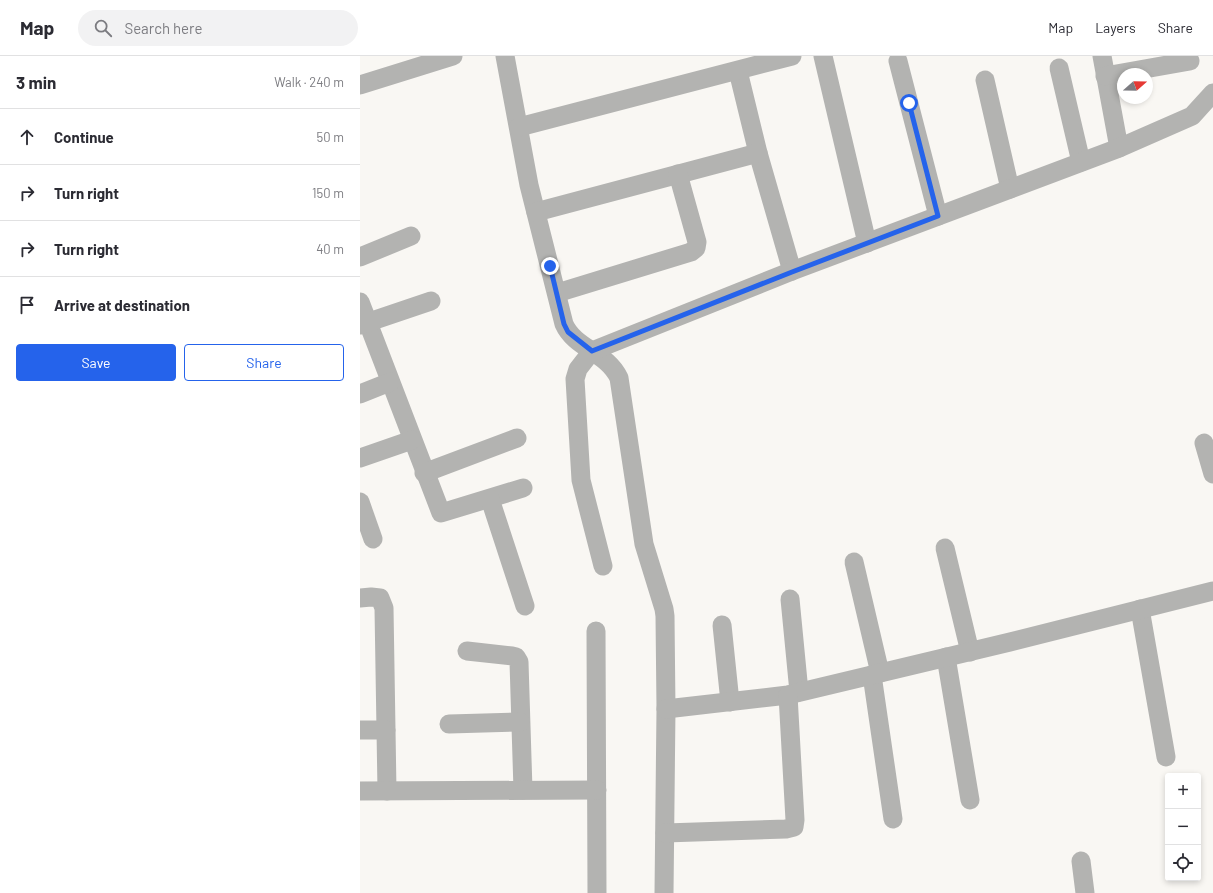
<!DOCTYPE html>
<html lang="en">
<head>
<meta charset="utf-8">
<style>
  body { margin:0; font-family:Barlow,sans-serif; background:#f2f2f3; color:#2b2b33 }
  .controls { position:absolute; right:12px; bottom:12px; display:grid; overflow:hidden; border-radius:4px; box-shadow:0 2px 6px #0003 }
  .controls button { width:36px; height:36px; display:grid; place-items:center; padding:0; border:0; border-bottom:1px solid #e1e1e2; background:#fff; color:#2b2b33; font:20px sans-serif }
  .compass { position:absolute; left:757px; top:12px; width:36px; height:36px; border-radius:50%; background:#fff; box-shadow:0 2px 6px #0003; rotate:70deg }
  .stop { position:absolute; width:12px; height:12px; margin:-9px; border:3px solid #2563eb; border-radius:50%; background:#fff }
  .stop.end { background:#2563eb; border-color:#fff; box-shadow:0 1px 4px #0008 }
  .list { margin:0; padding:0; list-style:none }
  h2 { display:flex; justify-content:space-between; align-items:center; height:52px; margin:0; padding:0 16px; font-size:17px }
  h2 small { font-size:13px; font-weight:400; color:#7c7c81 }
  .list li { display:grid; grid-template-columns:26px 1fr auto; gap:12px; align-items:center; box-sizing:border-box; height:56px; padding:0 16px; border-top:1px solid #e1e1e2 }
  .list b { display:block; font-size:15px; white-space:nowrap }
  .list em { font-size:13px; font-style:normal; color:#7c7c81 }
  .actions { display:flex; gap:8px; padding:12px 16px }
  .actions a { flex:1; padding:9px 0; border:1px solid #2563eb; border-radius:4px; text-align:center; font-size:14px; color:#2563eb }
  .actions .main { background:#2563eb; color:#fff }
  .icon { flex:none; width:22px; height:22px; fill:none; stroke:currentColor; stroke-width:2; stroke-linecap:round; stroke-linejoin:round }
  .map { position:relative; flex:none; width:853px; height:837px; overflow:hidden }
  header { display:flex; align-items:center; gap:24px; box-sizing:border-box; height:56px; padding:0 20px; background:#fff; border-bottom:1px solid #e1e1e2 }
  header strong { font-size:19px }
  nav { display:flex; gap:22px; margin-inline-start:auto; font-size:14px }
  .search { width:280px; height:36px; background:#f2f2f3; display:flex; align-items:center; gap:10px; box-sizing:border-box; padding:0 14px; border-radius:22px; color:#7c7c81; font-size:15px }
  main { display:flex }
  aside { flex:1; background:#fff }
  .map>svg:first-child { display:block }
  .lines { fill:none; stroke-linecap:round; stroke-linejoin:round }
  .minor { stroke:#b3b3b1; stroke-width:19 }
  .route { stroke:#2563eb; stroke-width:5 }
</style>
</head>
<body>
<header>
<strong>Map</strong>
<div class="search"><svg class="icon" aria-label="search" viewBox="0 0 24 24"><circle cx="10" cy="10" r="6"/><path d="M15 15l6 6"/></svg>Search here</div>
<nav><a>Map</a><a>Layers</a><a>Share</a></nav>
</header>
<main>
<aside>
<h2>3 min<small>Walk · 240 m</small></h2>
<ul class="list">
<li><svg class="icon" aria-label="ahead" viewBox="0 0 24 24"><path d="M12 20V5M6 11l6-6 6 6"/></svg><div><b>Continue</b></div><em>50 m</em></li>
<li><svg class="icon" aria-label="right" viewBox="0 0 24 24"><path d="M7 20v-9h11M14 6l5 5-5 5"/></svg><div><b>Turn right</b></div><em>150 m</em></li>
<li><svg class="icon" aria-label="right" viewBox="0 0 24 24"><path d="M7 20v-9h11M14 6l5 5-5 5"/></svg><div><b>Turn right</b></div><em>40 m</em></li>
<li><svg class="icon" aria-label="arrive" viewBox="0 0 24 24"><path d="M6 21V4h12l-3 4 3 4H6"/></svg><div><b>Arrive at destination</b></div></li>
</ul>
<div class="actions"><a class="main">Save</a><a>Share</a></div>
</aside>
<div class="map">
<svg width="853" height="837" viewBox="0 0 853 837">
  <rect width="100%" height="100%" fill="#f9f7f3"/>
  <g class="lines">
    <g class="minor">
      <path d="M 145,0 L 169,129 L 204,268 C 215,293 247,296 259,322 L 284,488 L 304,553 L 305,560 L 306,653 L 304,837"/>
      <path d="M 463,0 L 507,187"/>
      <path d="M 742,0 L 759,92"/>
      <path d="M 538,5 L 578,160"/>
      <path d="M 699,12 L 721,106"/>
      <path d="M 378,15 L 398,97 L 432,215"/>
      <path d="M 745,20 L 830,5"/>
      <path d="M 625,24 L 650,133"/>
      <path d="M 0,29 L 93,0"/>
      <path d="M 159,71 L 432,0"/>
      <path d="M 176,156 L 398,97"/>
      <path d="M 0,201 L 51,180"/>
      <path d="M 197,237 L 331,196 L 336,192 L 337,186 L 318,118"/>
      <path d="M 0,246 L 81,457 L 163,432"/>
      <path d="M 0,269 L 71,245"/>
      <path d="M 0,338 L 30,326"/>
      <path d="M 844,387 L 853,418"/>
      <path d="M 0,402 L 52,384"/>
      <path d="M 64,417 L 157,382"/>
      <path d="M 130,443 L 165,550"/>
      <path d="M 0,446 L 13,483"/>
      <path d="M 585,492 L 610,596"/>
      <path d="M 494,506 L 520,617"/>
      <path d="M 243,510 L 221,424 L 215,323 L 218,313 L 232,295 L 432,215 L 759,92 L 832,60 L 853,37"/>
      <path d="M 0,542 L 11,541 L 20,542 L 24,552 L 27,735"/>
      <path d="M 430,543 L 439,636"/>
      <path d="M 780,553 L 806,701"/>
      <path d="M 362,569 L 370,646"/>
      <path d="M 236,575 L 237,837"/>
      <path d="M 107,595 L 152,600 L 156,601 L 159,606 L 163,734"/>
      <path d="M 586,601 L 610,744"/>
      <path d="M 512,619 L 533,763"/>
      <path d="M 306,653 L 428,639 L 650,586 L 853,535"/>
      <path d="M 89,668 L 160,666"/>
      <path d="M 0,674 L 26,674"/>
      <path d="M 0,735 L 237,734"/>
      <path d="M 305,777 L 426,773 L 434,771 L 435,764 L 428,639"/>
      <path d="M 721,805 L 725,837"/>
    </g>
  </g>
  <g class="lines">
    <path class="route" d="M 190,210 L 204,268 L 208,276 L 232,295 L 432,216 L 578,160 L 549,47"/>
  </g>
</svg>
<div class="controls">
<button>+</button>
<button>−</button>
<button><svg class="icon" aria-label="locate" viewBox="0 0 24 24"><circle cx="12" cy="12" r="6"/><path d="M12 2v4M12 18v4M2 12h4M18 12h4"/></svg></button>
</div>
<svg class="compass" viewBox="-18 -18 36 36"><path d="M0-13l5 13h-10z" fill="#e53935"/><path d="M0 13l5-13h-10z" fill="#7c7c81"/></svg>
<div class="stop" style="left:549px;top:47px"></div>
<div class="stop end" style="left:190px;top:210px"></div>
</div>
</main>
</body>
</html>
